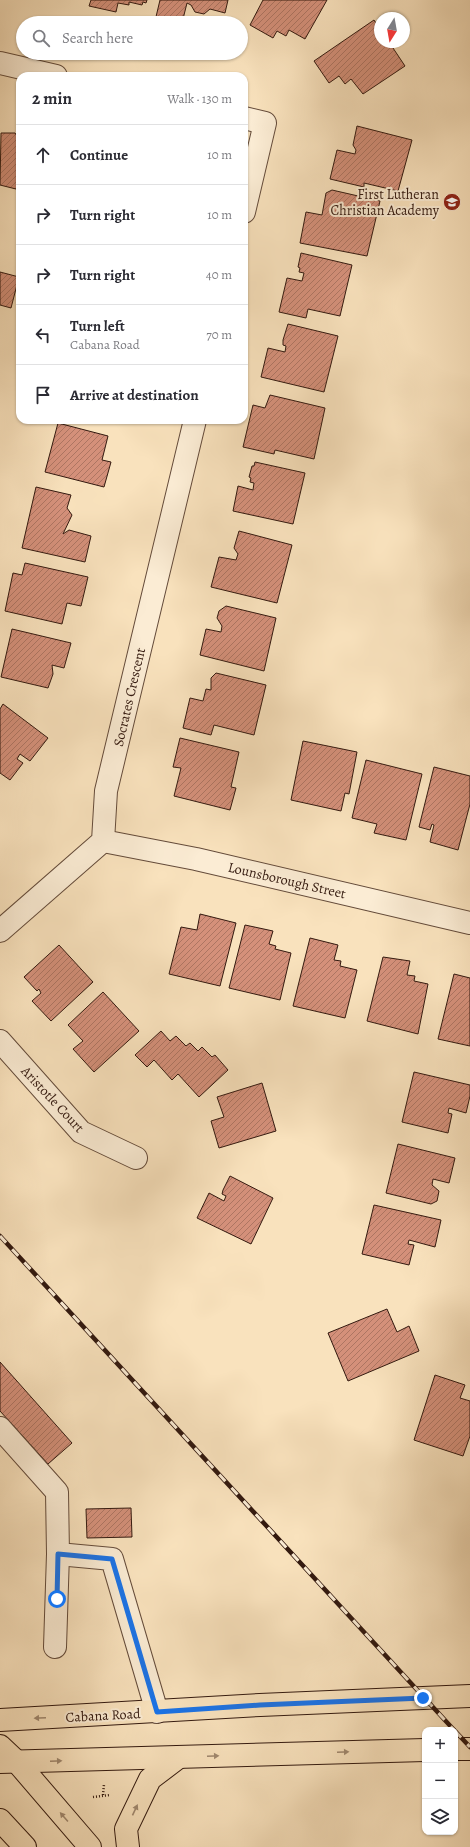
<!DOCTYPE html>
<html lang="en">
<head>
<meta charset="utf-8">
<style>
  body { margin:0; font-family:Alegreya,serif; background:#f2f2f3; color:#2b2b33 }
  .controls { position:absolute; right:12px; bottom:12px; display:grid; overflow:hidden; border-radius:8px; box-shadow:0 1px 3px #0004 }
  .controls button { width:36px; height:36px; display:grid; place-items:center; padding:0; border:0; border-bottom:1px solid #e1e1e2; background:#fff; color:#2b2b33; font:20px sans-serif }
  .compass { position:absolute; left:374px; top:12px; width:36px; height:36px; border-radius:50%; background:#fff; box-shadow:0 1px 3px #0004; rotate:191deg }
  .stop { position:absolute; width:12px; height:12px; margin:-9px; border:3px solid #1a73e8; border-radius:50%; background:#fff }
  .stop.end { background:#1a73e8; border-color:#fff; box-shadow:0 1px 4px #0008 }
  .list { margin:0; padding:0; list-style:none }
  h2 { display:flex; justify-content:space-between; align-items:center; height:52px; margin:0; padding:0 16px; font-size:17px }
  h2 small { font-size:13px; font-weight:400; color:#7c7c81 }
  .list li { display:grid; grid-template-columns:26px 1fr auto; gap:12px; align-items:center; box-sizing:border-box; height:60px; padding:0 16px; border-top:1px solid #e1e1e2 }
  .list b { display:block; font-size:15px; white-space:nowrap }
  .list p { margin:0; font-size:13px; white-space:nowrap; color:#7c7c81 }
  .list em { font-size:13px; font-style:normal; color:#7c7c81 }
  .icon { flex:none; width:22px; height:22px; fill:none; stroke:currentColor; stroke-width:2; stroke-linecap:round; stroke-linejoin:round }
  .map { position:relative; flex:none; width:470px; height:1847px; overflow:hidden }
  .search { position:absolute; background:#fff; box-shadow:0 1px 3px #0004; left:16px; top:16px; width:232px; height:44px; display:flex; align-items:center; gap:10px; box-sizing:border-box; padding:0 14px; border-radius:22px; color:#7c7c81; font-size:15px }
  .panel { position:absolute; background:#fff; box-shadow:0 1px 3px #0004; left:16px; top:72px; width:232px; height:352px; border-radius:12px }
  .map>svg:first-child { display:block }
  .building { fill:url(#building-hatch); stroke:#33190f }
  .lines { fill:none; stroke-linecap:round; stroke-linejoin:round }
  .minor-casing { stroke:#644b3a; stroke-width:24 }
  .major-casing { stroke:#33190f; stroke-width:24 }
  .path { stroke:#33190f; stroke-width:2.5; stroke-dasharray:1 2; stroke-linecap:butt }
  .minor { stroke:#fbecd4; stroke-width:22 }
  .major { stroke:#f9e2bd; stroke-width:22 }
  .rail-casing { stroke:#33190f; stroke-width:4.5 }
  .rail { stroke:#fbecd4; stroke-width:3; stroke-dasharray:9; stroke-linecap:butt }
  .oneway { fill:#a0886f }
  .route { stroke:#1a73e8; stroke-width:5 }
  .labels { text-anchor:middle; stroke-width:4; stroke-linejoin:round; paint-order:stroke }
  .poi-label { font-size:14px; fill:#33190f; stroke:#fbecd4; text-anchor:end }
  .street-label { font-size:14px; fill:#33190f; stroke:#fbecd4 }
</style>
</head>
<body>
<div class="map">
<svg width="470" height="1847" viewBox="0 0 470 1847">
  <defs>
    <pattern id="building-hatch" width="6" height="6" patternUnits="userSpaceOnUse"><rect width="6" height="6" fill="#d4907a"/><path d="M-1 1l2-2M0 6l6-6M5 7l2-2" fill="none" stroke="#ad7562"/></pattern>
  </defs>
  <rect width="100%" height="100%" fill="#f9e2bd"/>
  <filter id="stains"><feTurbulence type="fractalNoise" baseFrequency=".005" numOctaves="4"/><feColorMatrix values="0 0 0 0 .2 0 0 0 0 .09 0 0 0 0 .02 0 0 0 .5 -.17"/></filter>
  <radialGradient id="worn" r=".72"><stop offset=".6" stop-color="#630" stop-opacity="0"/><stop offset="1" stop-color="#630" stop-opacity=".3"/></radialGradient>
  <g class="building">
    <path d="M 91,0 L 147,0 L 146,3 L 143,2 L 142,5 L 129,2 L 129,5 L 118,3 L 116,12 L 89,6 Z"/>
    <path d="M 160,0 L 228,0 L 225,13 L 210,9 L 204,14 L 195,12 L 191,5 L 187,3 L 182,23 L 155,21 Z"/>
    <path d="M 263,0 L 327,0 L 305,39 L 289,30 L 286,36 L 277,31 L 273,38 L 250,25 Z"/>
    <path d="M 374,20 L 380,29 L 380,42 L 389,42 L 405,66 L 363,94 L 351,79 L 345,84 L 339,76 L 329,83 L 314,61 Z"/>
    <path d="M 357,126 L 412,140 L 398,191 L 364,183 L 364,187 L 330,179 L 337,150 L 355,154 L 356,150 L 353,145 Z"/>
    <path d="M 1,133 L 15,133 L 20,140 L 20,190 L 0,185 Z"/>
    <path d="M 332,190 L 380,201 L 367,256 L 300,243 L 306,212 L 322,215 L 326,193 Z"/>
    <path d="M 301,253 L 352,265 L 340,316 L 308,309 L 306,318 L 279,312 L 287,278 L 302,281 L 304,273 L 299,272 L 300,268 L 298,267 Z"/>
    <path d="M 0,272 L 19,277 L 11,308 L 0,305 Z"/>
    <path d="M 288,324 L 338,336 L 324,392 L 261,377 L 268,348 L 285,352 L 286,346 L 283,345 L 283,340 Z"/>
    <path d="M 270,395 L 325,408 L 314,459 L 275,450 L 274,454 L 243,447 L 253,405 L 265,408 Z"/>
    <path d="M 58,423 L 108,436 L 102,460 L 111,462 L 104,487 L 45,472 Z"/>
    <path d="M 255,462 L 305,473 L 293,524 L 233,511 L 238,486 L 253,490 L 254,483 L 250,482 L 251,478 L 249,477 L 252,466 L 254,466 Z"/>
    <path d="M 36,487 L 71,495 L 67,508 L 72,515 L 63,534 L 69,530 L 91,536 L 85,562 L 22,548 Z"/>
    <path d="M 239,531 L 292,545 L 277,603 L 211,587 L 219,557 L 236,560 L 238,554 L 234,548 Z"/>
    <path d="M 25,563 L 88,577 L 81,606 L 67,603 L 62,624 L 5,611 L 13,573 L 22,575 Z"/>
    <path d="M 226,606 L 276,618 L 264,671 L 200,655 L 206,629 L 221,632 L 222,626 L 217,618 L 219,611 Z"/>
    <path d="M 12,629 L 71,643 L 64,668 L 52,665 L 53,674 L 48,688 L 1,677 Z"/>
    <path d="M 216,673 L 266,685 L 254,735 L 214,725 L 211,735 L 183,728 L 190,698 L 203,701 L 206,689 L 211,690 L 211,678 Z"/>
    <path d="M 3,704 L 48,738 L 30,761 L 20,754 L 17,759 L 23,763 L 10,780 L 0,773 L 0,709 Z"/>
    <path d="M 180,738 L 239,752 L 231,787 L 236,788 L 230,810 L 174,796 L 181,768 L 173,767 Z"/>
    <path d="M 303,741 L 357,752 L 349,794 L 345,793 L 341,811 L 291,800 Z"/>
    <path d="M 366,760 L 422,774 L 406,840 L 374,833 L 377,824 L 352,818 Z"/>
    <path d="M 434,767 L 470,776 L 470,804 L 458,850 L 430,842 L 434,825 L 432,824 L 430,830 L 419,827 Z"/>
    <path d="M 200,914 L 236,923 L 220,986 L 169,974 L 181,927 L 197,930 Z"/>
    <path d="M 245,925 L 273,931 L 269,944 L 276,946 L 275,949 L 291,953 L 280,1000 L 229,988 Z"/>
    <path d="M 310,938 L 338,945 L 334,960 L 341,961 L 340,966 L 357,970 L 345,1018 L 293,1006 Z"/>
    <path d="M 59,945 L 93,982 L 51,1021 L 32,1001 L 41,993 L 39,989 L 37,991 L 24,977 Z"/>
    <path d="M 383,957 L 410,961 L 407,975 L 415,976 L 414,981 L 428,984 L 418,1034 L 367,1021 Z"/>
    <path d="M 454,974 L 470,978 L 470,1046 L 438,1039 Z"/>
    <path d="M 103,992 L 139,1031 L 94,1072 L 73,1049 L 83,1041 L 68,1025 Z"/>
    <path d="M 161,1031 L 170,1041 L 176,1036 L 186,1046 L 190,1043 L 198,1051 L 202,1047 L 212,1057 L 215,1055 L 228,1070 L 199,1097 L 178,1074 L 172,1080 L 154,1060 L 147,1067 L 135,1055 Z"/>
    <path d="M 414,1072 L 470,1085 L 470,1096 L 466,1113 L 449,1108 L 448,1113 L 452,1114 L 448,1133 L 402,1122 Z"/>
    <path d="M 262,1083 L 276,1131 L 219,1148 L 211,1121 L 224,1117 L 217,1097 Z"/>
    <path d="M 398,1144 L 455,1158 L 449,1183 L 433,1179 L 432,1185 L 439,1191 L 437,1201 L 431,1204 L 386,1193 Z"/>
    <path d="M 230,1176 L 273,1198 L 251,1244 L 197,1218 L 209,1193 L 224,1201 L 226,1196 L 222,1194 L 223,1190 Z"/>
    <path d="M 374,1205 L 441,1220 L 435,1247 L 409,1240 L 408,1244 L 414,1245 L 409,1265 L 362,1254 Z"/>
    <path d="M 387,1309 L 397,1332 L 409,1326 L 419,1351 L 348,1381 L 328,1333 Z"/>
    <path d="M 0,1362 L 72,1443 L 48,1464 L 0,1411 Z"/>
    <path d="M 435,1375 L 465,1385 L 460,1398 L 470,1401 L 470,1436 L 463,1456 L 414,1440 Z"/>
    <path d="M 131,1508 L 132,1537 L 87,1538 L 86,1509 Z"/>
  </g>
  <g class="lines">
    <defs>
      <g id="minor">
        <path d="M 0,63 L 56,76"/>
        <path d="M 244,118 L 265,123 L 244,212"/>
        <path d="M 103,841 L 196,859 L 470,923"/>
        <path d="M 0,931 L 103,841 L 106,791 L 195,420"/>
        <path d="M 0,1041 L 81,1132 L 136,1158"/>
        <path d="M 0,1428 L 57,1492 L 58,1554 L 112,1559 L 157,1712"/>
        <path d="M 55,1647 L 58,1554"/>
      </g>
      <g id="major">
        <path d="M 0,1720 L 260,1705 L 470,1696"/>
        <path d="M 0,1746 L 17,1762 L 90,1847"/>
        <path d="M 455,1749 L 470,1749"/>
        <path d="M 0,1762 L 425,1750"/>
        <path d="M 0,1820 L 25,1847"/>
        <path d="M 128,1847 L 126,1829 L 150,1779 L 179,1757"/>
      </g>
    </defs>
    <use href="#minor" class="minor-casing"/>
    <use href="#major" class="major-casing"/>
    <g class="path">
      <path d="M 103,1795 L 104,1784"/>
      <path d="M 93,1797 L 110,1795"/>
    </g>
    <use href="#minor" class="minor"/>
    <use href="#major" class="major"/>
    <defs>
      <g id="rail">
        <path d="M 0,1236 L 454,1730"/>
        <path d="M 455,1731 L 470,1747"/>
      </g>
    </defs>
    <use href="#rail" class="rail-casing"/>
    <use href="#rail" class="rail"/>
  </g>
  <defs><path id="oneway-solid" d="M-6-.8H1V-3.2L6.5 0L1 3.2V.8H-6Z"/></defs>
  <g class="oneway">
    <use href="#oneway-solid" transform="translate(40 1718) rotate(177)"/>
    <use href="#oneway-solid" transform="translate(343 1752) rotate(-2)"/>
    <use href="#oneway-solid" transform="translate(213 1756) rotate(-2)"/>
    <use href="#oneway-solid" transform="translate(56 1761) rotate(-2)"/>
    <use href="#oneway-solid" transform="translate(135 1810) rotate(-65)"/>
    <use href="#oneway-solid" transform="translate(64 1817) rotate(-131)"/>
  </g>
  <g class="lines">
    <path class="route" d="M 57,1599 L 58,1554 L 112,1559 L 157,1712 L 260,1705 L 423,1698"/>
  </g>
  <defs>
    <symbol id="school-disc" viewBox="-11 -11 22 22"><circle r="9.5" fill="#8f2418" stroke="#fbecd4"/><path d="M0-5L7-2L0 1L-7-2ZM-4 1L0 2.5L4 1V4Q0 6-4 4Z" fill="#fff"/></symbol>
  </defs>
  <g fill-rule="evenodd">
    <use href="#school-disc" x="442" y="192" width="20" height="20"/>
  </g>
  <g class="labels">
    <g class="poi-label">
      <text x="439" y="199">First Lutheran<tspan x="439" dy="16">Christian Academy</tspan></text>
    </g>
    <g class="street-label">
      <text transform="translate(129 697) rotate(-77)" y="5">Socrates Crescent</text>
      <text transform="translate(287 880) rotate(13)" y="5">Lounsborough Street</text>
      <text transform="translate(53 1099) rotate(47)" y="5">Aristotle Court</text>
      <text transform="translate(103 1715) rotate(-3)" y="5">Cabana Road</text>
    </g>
  </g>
  <rect width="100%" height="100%" filter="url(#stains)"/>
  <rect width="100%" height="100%" fill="url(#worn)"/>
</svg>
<div class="controls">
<button>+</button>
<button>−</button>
<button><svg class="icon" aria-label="layers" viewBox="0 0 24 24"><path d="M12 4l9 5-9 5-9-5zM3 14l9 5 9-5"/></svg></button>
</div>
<svg class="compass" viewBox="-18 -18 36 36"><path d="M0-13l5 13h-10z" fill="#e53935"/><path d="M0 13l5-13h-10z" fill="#7c7c81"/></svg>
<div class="stop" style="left:57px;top:1599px"></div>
<div class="stop end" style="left:423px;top:1698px"></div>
<div class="search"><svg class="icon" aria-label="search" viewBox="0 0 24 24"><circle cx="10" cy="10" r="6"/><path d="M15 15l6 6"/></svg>Search here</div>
<section class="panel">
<h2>2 min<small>Walk · 130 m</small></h2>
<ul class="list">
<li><svg class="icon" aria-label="ahead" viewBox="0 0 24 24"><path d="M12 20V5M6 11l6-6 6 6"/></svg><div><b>Continue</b></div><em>10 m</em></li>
<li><svg class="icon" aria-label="right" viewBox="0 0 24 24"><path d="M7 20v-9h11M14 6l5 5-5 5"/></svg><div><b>Turn right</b></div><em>10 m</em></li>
<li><svg class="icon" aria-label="right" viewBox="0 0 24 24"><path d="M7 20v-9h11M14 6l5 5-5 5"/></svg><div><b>Turn right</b></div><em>40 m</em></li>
<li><svg class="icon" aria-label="left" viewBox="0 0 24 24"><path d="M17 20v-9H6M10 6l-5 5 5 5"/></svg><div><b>Turn left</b><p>Cabana Road</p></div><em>70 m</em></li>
<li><svg class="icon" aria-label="arrive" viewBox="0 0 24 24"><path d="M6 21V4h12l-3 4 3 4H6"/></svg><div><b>Arrive at destination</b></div></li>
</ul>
</section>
</div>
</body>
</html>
